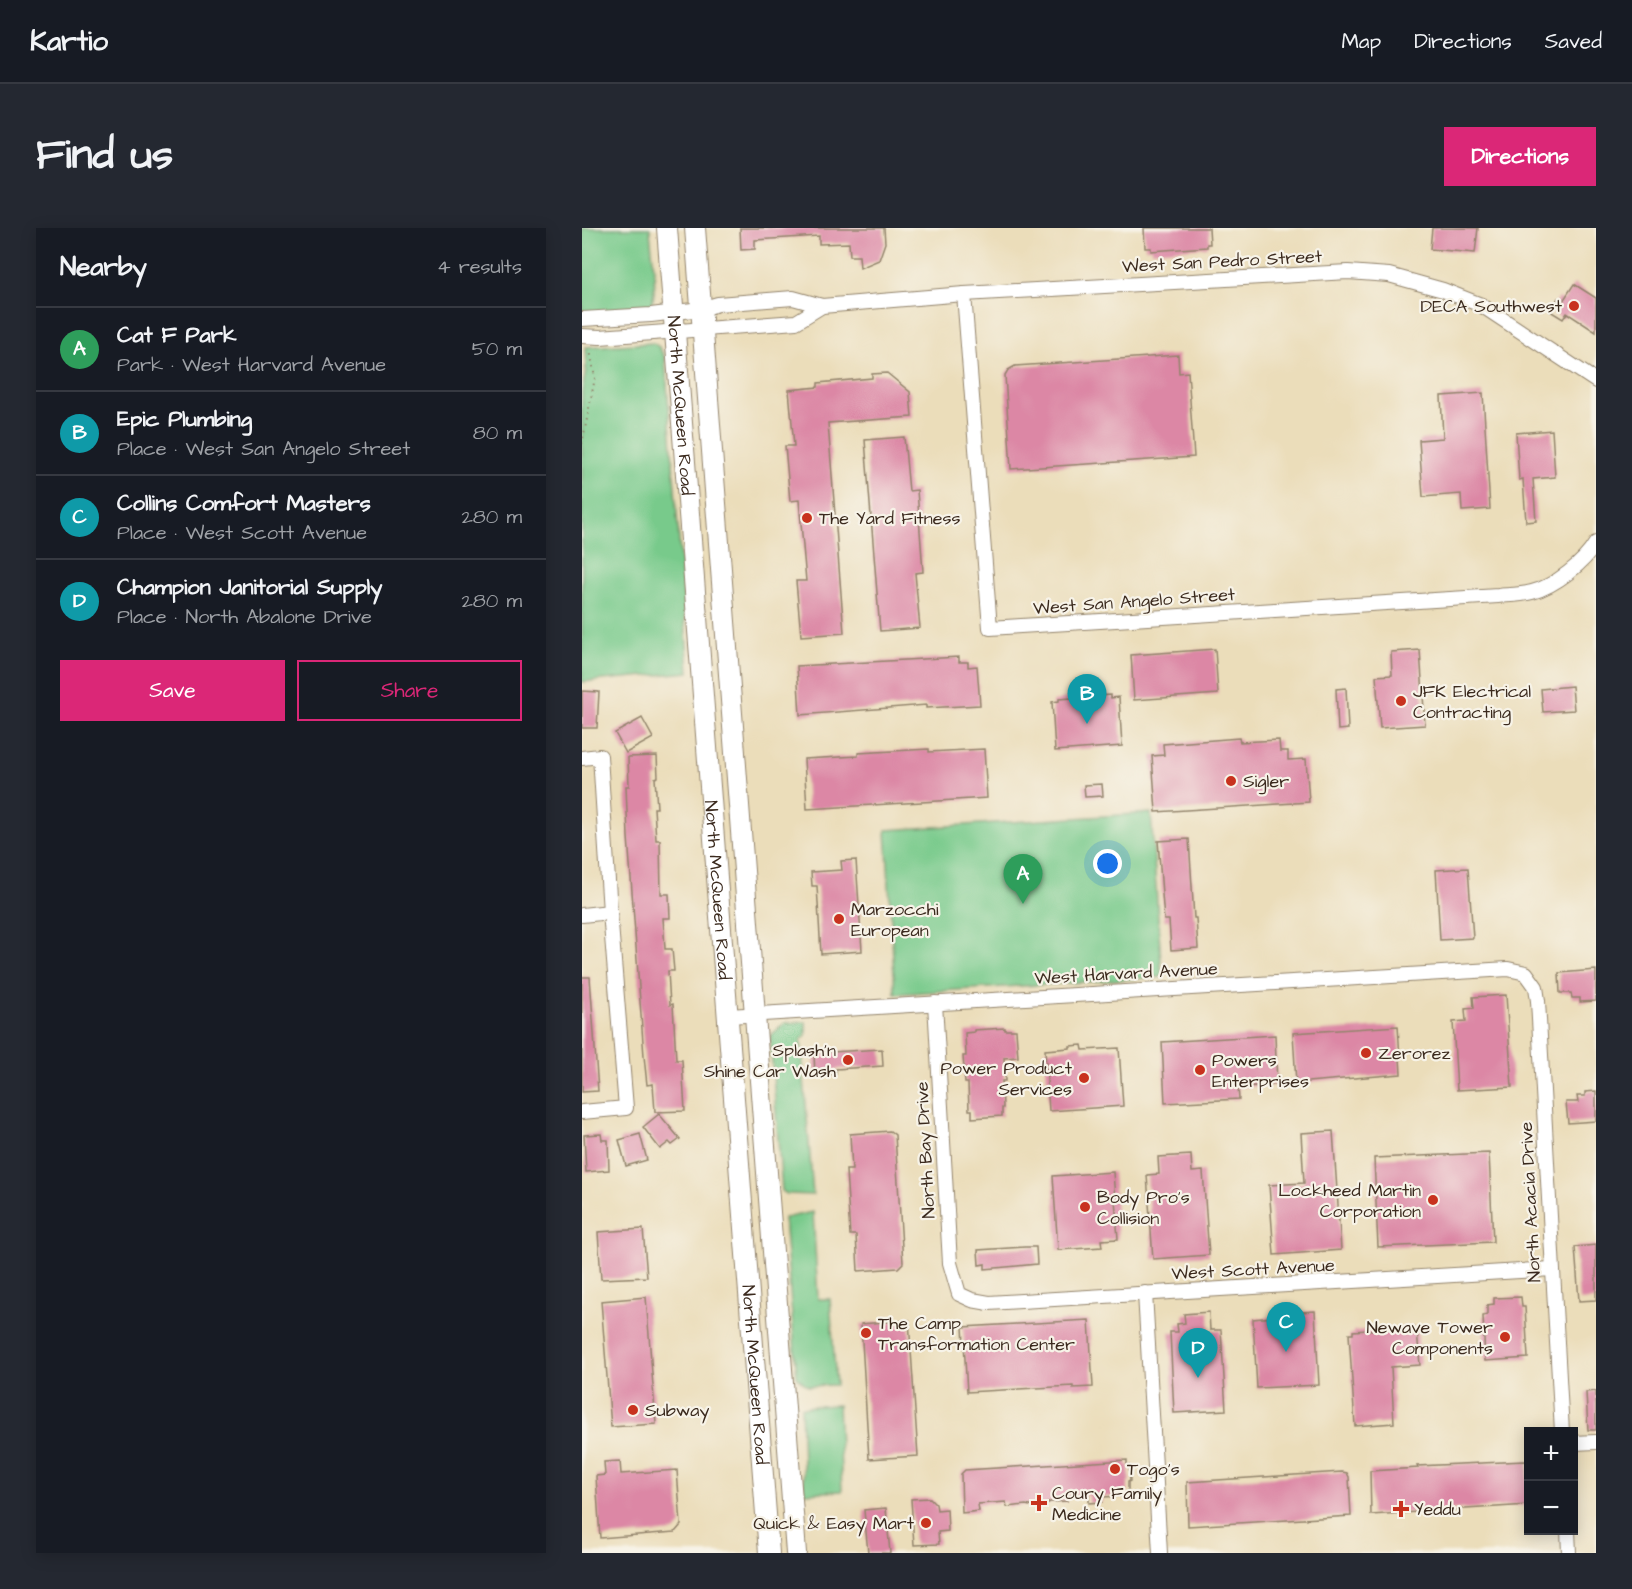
<!DOCTYPE html>
<html lang="en">
<head>
<meta charset="utf-8">
<style>
  body { margin:0; font-family:"Architects Daughter",sans-serif; background:#242831; color:#f1f3f6 }
  .controls { position:absolute; right:18px; bottom:18px; display:grid; overflow:hidden; border-radius:0px; box-shadow:0 3px 15px #0003 }
  .controls button { width:54px; height:54px; display:grid; place-items:center; padding:0; border:0; border-bottom:2px solid #363941; background:#171b24; color:#f1f3f6; font:30px sans-serif }
  .you { position:absolute; left:526px; top:636px; width:21px; height:21px; margin:-15px; border:4px solid #fff; border-radius:50%; background:#1a73e8; box-shadow:0 0 0 9px #1a73e833 }
  .badge { display:grid; place-items:center; width:39px; height:39px; border-radius:50%; background:#db2777; color:#fff; font-size:20px; font-weight:700 }
  .pin { position:absolute; translate:-50% -50px; filter:drop-shadow(0 2px 3px #0008) }
  .pin::after { content:''; position:absolute; top:32px; width:21px; height:18px; background:inherit; clip-path:polygon(0 0,100% 0,50% 100%) }
  .list { margin:0; padding:0; list-style:none }
  h2 { display:flex; justify-content:space-between; align-items:center; height:78px; margin:0; padding:0 24px; font-size:26px }
  h2 small { font-size:20px; font-weight:400; color:#9ea1a6 }
  .list li { display:grid; grid-template-columns:39px 1fr auto; gap:18px; align-items:center; box-sizing:border-box; height:84px; padding:0 24px; border-top:2px solid #363941 }
  .list b { display:block; font-size:22px; white-space:nowrap }
  .list p { margin:0; font-size:20px; white-space:nowrap; color:#9ea1a6 }
  .list em { font-size:20px; font-style:normal; color:#9ea1a6 }
  .actions { display:flex; gap:12px; padding:18px 24px }
  .actions a { flex:1; padding:14px 0; border:2px solid #db2777; border-radius:0px; text-align:center; font-size:21px; color:#db2777 }
  .actions .main { background:#db2777; color:#fff }
  .map { position:relative; flex:none; width:1014px; height:1325px; overflow:hidden; border-radius:0px }
  header { display:flex; align-items:center; gap:36px; box-sizing:border-box; height:84px; padding:0 30px; background:#171b24; border-bottom:2px solid #363941 }
  header strong { font-size:28px }
  nav { display:flex; gap:33px; margin-inline-start:auto; font-size:21px }
  .intro { display:flex; align-items:center; justify-content:space-between; box-sizing:border-box; height:144px; padding:0 36px }
  h1 { margin:0; font-size:42px }
  .button { padding:15px 27px; border-radius:0px; background:#db2777; color:#fff; font-size:21px; font-weight:700 }
  main { display:flex; gap:36px; padding:0 36px }
  aside { flex:1; background:#171b24; border-radius:0px; box-shadow:0 3px 15px #0003 }
  .map>svg:first-child { display:block }
  .green { fill:#78ca8b; stroke:#5a7a54; stroke-width:1.5 }
  .building { fill:#dc87a5 }
  .lines { fill:none; stroke-linecap:round; stroke-linejoin:round }
  .street-casing { stroke:#93846c; stroke-width:16 }
  .secondary-casing { stroke:#93846c; stroke-width:22 }
  .path { stroke:#93846c; stroke-width:2; stroke-dasharray:1.5 4.5; stroke-linecap:butt }
  .street { stroke:#fff; stroke-width:14 }
  .secondary { stroke:#fff; stroke-width:20 }
  .poi-dot { fill:#c8321e; stroke:#f7f3e8; stroke-width:2 }
  .labels { text-anchor:middle; stroke-width:4.5; stroke-linejoin:round; paint-order:stroke }
  .street-label { font-size:18px; fill:#3b2a1e; stroke:#f7f3e8 }
  .poi-label { font-size:18px; fill:#3b2a1e; stroke:#f7f3e8; text-anchor:start }
</style>
</head>
<body>
<header>
<strong>Kartio</strong>
<nav><a>Map</a><a>Directions</a><a>Saved</a></nav>
</header>
<div class="intro"><h1>Find us</h1><a class="button">Directions</a></div>
<main>
<aside>
<h2>Nearby<small>4 results</small></h2>
<ul class="list">
<li><span class="badge" style="background:#2e9e5b">A</span><div><b>Cat F Park</b><p>Park · West Harvard Avenue</p></div><em>50 m</em></li>
<li><span class="badge" style="background:#0f9aa8">B</span><div><b>Epic Plumbing</b><p>Place · West San Angelo Street</p></div><em>80 m</em></li>
<li><span class="badge" style="background:#0f9aa8">C</span><div><b>Collins Comfort Masters</b><p>Place · West Scott Avenue</p></div><em>280 m</em></li>
<li><span class="badge" style="background:#0f9aa8">D</span><div><b>Champion Janitorial Supply</b><p>Place · North Abalone Drive</p></div><em>280 m</em></li>
</ul>
<div class="actions"><a class="main">Save</a><a>Share</a></div>
</aside>
<div class="map">
<svg width="1014" height="1325" viewBox="0 0 1014 1325">
  <rect width="100%" height="100%" fill="#f7f3e8"/>
  <filter id="ink" filterUnits="userSpaceOnUse"><feTurbulence type="fractalNoise" baseFrequency=".0167" numOctaves="2"/><feDisplacementMap in="SourceGraphic" scale="12" xChannelSelector="R" yChannelSelector="G"/><feConvolveMatrix kernelMatrix="1 2 1 2 8 2 1 2 1" color-interpolation-filters="sRGB"/></filter>
  <filter id="wash" filterUnits="userSpaceOnUse"><feTurbulence type="fractalNoise" baseFrequency=".008" numOctaves="4" result="noise"/><feDisplacementMap in="SourceGraphic" scale="24" xChannelSelector="R" yChannelSelector="G"/><feGaussianBlur stdDeviation="1.35" result="paint"/><feColorMatrix in="noise" values="0 0 0 0 0 0 0 0 0 0 0 0 0 0 0 0 0 1.4 0 .05"/><feComposite in="paint" operator="in"/></filter>
  <g filter="url(#wash)">
    <rect width="100%" height="100%" fill="#ebddba"/>
    <g class="green">
      <path d="M 0,0 L 68,0 C 68,19 80,70 65,81 L 0,87 Z"/>
      <path d="M 71,115 L 77,119 L 83,130 L 107,444 L 0,454 L 0,164 L 4,142 L 3,119 Z"/>
      <path d="M 569,585 L 580,749 L 313,766 L 304,602 Z"/>
      <path d="M 224,794 L 224,808 L 219,812 L 231,967 L 205,966 L 200,963 L 188,808 L 203,795 Z"/>
      <path d="M 231,984 L 236,1071 L 248,1071 L 254,1157 L 226,1158 L 215,1149 L 202,990 Z"/>
      <path d="M 256,1177 L 260,1263 L 222,1265 L 219,1179 Z"/>
    </g>
    <g id="blocks">
      <g class="building">
        <path d="M 158,0 L 302,0 L 303,15 L 297,32 L 278,40 L 277,28 L 268,28 L 267,15 L 237,16 L 237,8 L 173,12 L 173,21 L 159,22 Z"/>
        <path d="M 562,0 L 627,0 L 628,16 L 625,16 L 625,19 L 569,23 L 569,20 L 563,20 Z"/>
        <path d="M 850,0 L 896,0 L 893,25 L 848,21 Z"/>
        <path d="M 992,56 L 1014,70 L 1014,104 L 985,85 L 981,91 L 968,83 L 976,70 L 981,73 Z"/>
        <path d="M 596,127 L 597,145 L 606,144 L 612,229 L 429,241 L 423,147 L 426,142 L 433,138 Z"/>
        <path d="M 305,145 L 328,164 L 330,189 L 246,195 L 262,405 L 219,408 L 214,353 L 224,353 L 217,272 L 208,273 L 203,218 L 212,218 L 207,162 L 236,159 L 236,155 L 290,150 L 290,146 Z"/>
        <path d="M 901,165 L 908,281 L 880,283 L 879,266 L 841,269 L 837,212 L 861,210 L 859,168 Z"/>
        <path d="M 970,202 L 973,249 L 951,251 L 954,293 L 944,294 L 941,251 L 937,252 L 934,205 Z"/>
        <path d="M 322,209 L 327,263 L 335,262 L 341,344 L 333,345 L 338,400 L 298,403 L 283,212 Z"/>
        <path d="M 633,421 L 636,466 L 552,472 L 549,427 Z"/>
        <path d="M 838,422 L 843,497 L 798,500 L 794,448 L 810,447 L 809,424 Z"/>
        <path d="M 377,429 L 377,434 L 386,434 L 386,439 L 395,438 L 398,477 L 344,480 L 344,477 L 218,487 L 215,438 Z"/>
        <path d="M 990,458 L 992,482 L 961,484 L 959,461 Z"/>
        <path d="M 764,460 L 766,501 L 756,502 L 754,461 Z"/>
        <path d="M 0,463 L 17,464 L 15,500 L 0,500 Z"/>
        <path d="M 529,467 L 529,470 L 537,469 L 540,518 L 473,523 L 470,474 L 477,473 L 477,471 Z"/>
        <path d="M 60,490 L 71,510 L 44,525 L 33,505 Z"/>
        <path d="M 657,510 L 658,514 L 697,512 L 698,523 L 706,523 L 706,532 L 724,531 L 727,574 L 574,584 L 570,528 L 582,527 L 581,516 Z"/>
        <path d="M 347,521 L 347,524 L 402,521 L 405,570 L 225,581 L 222,531 L 276,528 L 276,525 Z"/>
        <path d="M 75,528 L 76,549 L 73,550 L 75,580 L 72,580 L 74,612 L 78,612 L 79,666 L 87,666 L 88,690 L 81,690 L 83,721 L 90,721 L 92,743 L 86,743 L 88,777 L 91,776 L 94,832 L 100,832 L 103,883 L 73,884 L 71,856 L 65,857 L 62,828 L 46,609 L 44,558 L 47,558 L 46,529 Z"/>
        <path d="M 520,556 L 521,568 L 503,569 L 502,557 Z"/>
        <path d="M 607,611 L 612,690 L 614,690 L 616,720 L 589,722 L 587,692 L 582,692 L 576,613 Z"/>
        <path d="M 274,632 L 280,723 L 239,726 L 235,658 L 230,658 L 229,644 L 260,642 L 259,633 Z"/>
        <path d="M 886,640 L 891,710 L 858,712 L 854,642 Z"/>
        <path d="M 1014,742 L 1014,773 L 998,774 L 998,770 L 990,770 L 989,765 L 978,765 L 977,745 Z"/>
        <path d="M 0,749 L 8,749 L 16,863 L 0,864 Z"/>
        <path d="M 924,767 L 930,859 L 875,862 L 871,794 L 884,793 L 883,781 L 892,780 L 891,769 Z"/>
        <path d="M 816,798 L 819,846 L 714,855 L 711,805 Z"/>
        <path d="M 423,800 L 423,802 L 434,802 L 436,829 L 422,830 L 423,853 L 420,853 L 421,880 L 420,880 L 420,888 L 390,890 L 390,882 L 387,882 L 386,855 L 383,855 L 381,828 L 384,828 L 383,805 L 392,804 L 392,802 Z"/>
        <path d="M 693,807 L 695,857 L 656,859 L 657,871 L 583,875 L 580,814 Z"/>
        <path d="M 500,817 L 501,822 L 537,820 L 541,878 L 467,883 L 463,822 L 488,820 L 488,818 Z"/>
        <path d="M 300,821 L 301,838 L 254,841 L 254,846 L 233,848 L 232,825 Z"/>
        <path d="M 1014,863 L 1014,893 L 986,895 L 984,874 L 996,874 L 995,868 L 1003,868 L 1003,864 Z"/>
        <path d="M 77,886 L 98,911 L 90,917 L 87,914 L 78,921 L 61,899 Z"/>
        <path d="M 308,903 L 313,907 L 321,1035 L 316,1040 L 276,1043 L 274,1007 L 268,1007 L 264,942 L 270,942 L 268,906 Z"/>
        <path d="M 751,903 L 759,1022 L 692,1027 L 687,957 L 722,955 L 719,905 Z"/>
        <path d="M 19,906 L 20,912 L 26,912 L 27,942 L 4,944 L 2,907 Z"/>
        <path d="M 58,906 L 65,932 L 44,938 L 37,912 Z"/>
        <path d="M 907,925 L 911,1014 L 796,1019 L 792,930 Z"/>
        <path d="M 609,927 L 610,944 L 621,943 L 627,1027 L 571,1031 L 565,947 L 577,946 L 576,929 Z"/>
        <path d="M 531,944 L 536,1011 L 519,1012 L 520,1019 L 476,1022 L 471,948 Z"/>
        <path d="M 61,1001 L 65,1049 L 19,1051 L 16,1004 Z"/>
        <path d="M 1014,1017 L 1014,1072 L 997,1073 L 993,1019 Z"/>
        <path d="M 443,1019 L 454,1019 L 455,1036 L 403,1041 L 403,1036 L 397,1037 L 396,1022 Z"/>
        <path d="M 64,1069 L 74,1196 L 29,1199 L 19,1073 Z"/>
        <path d="M 939,1069 L 940,1079 L 943,1079 L 946,1130 L 903,1133 L 901,1088 L 905,1087 L 905,1077 L 912,1076 L 912,1070 Z"/>
        <path d="M 733,1083 L 737,1157 L 675,1160 L 671,1091 L 691,1089 L 690,1086 Z"/>
        <path d="M 627,1084 L 628,1102 L 639,1102 L 644,1182 L 592,1185 L 588,1104 L 596,1104 L 595,1096 L 603,1095 L 602,1086 Z"/>
        <path d="M 327,1092 L 336,1228 L 287,1231 L 279,1096 Z"/>
        <path d="M 507,1092 L 511,1159 L 491,1160 L 491,1158 L 385,1164 L 381,1099 Z"/>
        <path d="M 832,1099 L 832,1102 L 835,1102 L 838,1137 L 809,1139 L 812,1195 L 773,1198 L 767,1106 L 771,1106 L 771,1103 Z"/>
        <path d="M 1014,1163 L 1014,1202 L 1006,1202 L 1004,1164 Z"/>
        <path d="M 545,1232 L 545,1237 L 547,1237 L 548,1253 L 546,1254 L 546,1263 L 542,1268 L 520,1269 L 520,1274 L 507,1275 L 507,1267 L 485,1268 L 485,1273 L 468,1274 L 461,1278 L 452,1279 L 444,1277 L 425,1279 L 424,1274 L 396,1276 L 397,1283 L 380,1285 L 379,1246 L 383,1242 Z"/>
        <path d="M 38,1233 L 39,1246 L 95,1242 L 99,1297 L 93,1304 L 18,1310 L 14,1248 L 23,1247 L 22,1234 Z"/>
        <path d="M 943,1233 L 946,1234 L 946,1277 L 789,1287 L 788,1243 L 836,1240 L 835,1238 Z"/>
        <path d="M 760,1244 L 765,1245 L 767,1249 L 769,1288 L 606,1298 L 605,1254 Z"/>
        <path d="M 348,1270 L 354,1276 L 355,1282 L 365,1281 L 366,1303 L 356,1304 L 357,1316 L 332,1317 L 329,1271 Z"/>
        <path d="M 304,1280 L 308,1325 L 286,1325 L 282,1282 Z"/>
      </g>
    </g>
  </g>
  <g filter="url(#ink)">
    <use href="#blocks" fill-opacity="0" stroke="#93846c" stroke-width="1.5"/>
    <g class="lines">
      <defs>
        <g id="street">
          <path d="M 382,66 L 408,400 L 916,368 C 927,367 939,367 950,364 C 973,358 1002,335 1014,315"/>
          <path d="M 0,91 L 69,87 L 119,81 L 136,76 L 211,70 L 240,78 L 382,66 L 766,44 L 807,47 L 861,62 L 899,77 L 1014,153"/>
          <path d="M 0,108 L 18,109 L 214,94 L 240,78"/>
          <path d="M 0,530 L 18,528 L 28,684 L 44,880 L 0,884"/>
          <path d="M 0,687 L 28,684"/>
          <path d="M 353,775 L 368,1035 L 377,1066 L 390,1072 L 407,1075 L 970,1041"/>
          <path d="M 146,788 L 926,741 L 944,745 L 954,759 L 956,773 L 980,1204"/>
          <path d="M 563,1065 L 578,1325"/>
          <path d="M 992,1215 L 1014,1214"/>
          <path d="M 986,1302 L 987,1325"/>
        </g>
        <g id="secondary">
          <path id="s1" d="M 85,0 L 187,1325"/>
          <path d="M 113,0 L 214,1325"/>
        </g>
      </defs>
      <use href="#street" class="street-casing"/>
      <use href="#secondary" class="secondary-casing"/>
      <path class="path" d="M 0,216 L 13,150 L 8,122"/>
      <use href="#street" class="street"/>
      <use href="#secondary" class="secondary"/>
    </g>
  </g>
  <g class="poi-dot">
    <circle cx="992" cy="78" r="6"/>
    <circle cx="225" cy="290" r="6"/>
    <circle cx="819" cy="473" r="6"/>
    <circle cx="649" cy="553" r="6"/>
    <circle cx="257" cy="691" r="6"/>
    <circle cx="784" cy="825" r="6"/>
    <circle cx="266" cy="832" r="6"/>
    <circle cx="618" cy="842" r="6"/>
    <circle cx="502" cy="850" r="6"/>
    <circle cx="851" cy="972" r="6"/>
    <circle cx="503" cy="979" r="6"/>
    <circle cx="284" cy="1105" r="6"/>
    <circle cx="923" cy="1109" r="6"/>
    <circle cx="51" cy="1182" r="6"/>
    <circle cx="533" cy="1241" r="6"/>
    <path d="M454 1266h6v6h6v6h-6v6h-6v-6h-6v-6h6z"/>
    <path d="M816 1272h6v6h6v6h-6v6h-6v-6h-6v-6h6z"/>
    <circle cx="344" cy="1295" r="6"/>
  </g>
  <g class="labels">
    <g class="street-label">
      <text transform="translate(640 33) rotate(-3)" y="6">West San Pedro Street</text>
      <text dy="6" stroke="none"><textPath href="#s1" startOffset="178">North McQueen Road</textPath></text>
      <text transform="translate(552 373) rotate(-4)" y="6">West San Angelo Street</text>
      <text dy="6" stroke="none"><textPath href="#s1" startOffset="664">North McQueen Road</textPath></text>
      <text transform="translate(544 745) rotate(-3)" y="6">West Harvard Avenue</text>
      <text transform="translate(343 922) rotate(-93)" y="6">North Bay Drive</text>
      <text transform="translate(948 974) rotate(-93)" y="6">North Acacia Drive</text>
      <text transform="translate(671 1041) rotate(-3)" y="6">West Scott Avenue</text>
      <text dy="6" stroke="none"><textPath href="#s1" startOffset="1150">North McQueen Road</textPath></text>
    </g>
    <g class="poi-label">
      <text x="980" y="84" text-anchor="end">DECA Southwest</text>
      <text x="237" y="296">The Yard Fitness</text>
      <text x="831" y="469">JFK Electrical<tspan x="831" dy="21">Contracting</tspan></text>
      <text x="661" y="559">Sigler</text>
      <text x="269" y="687">Marzocchi<tspan x="269" dy="21">European</tspan></text>
      <text x="254" y="828" text-anchor="end">Splash'n<tspan x="254" dy="21">Shine Car Wash</tspan></text>
      <text x="796" y="831">Zerorez</text>
      <text x="630" y="838">Powers<tspan x="630" dy="21">Enterprises</tspan></text>
      <text x="490" y="846" text-anchor="end">Power Product<tspan x="490" dy="21">Services</tspan></text>
      <text x="839" y="968" text-anchor="end">Lockheed Martin<tspan x="839" dy="21">Corporation</tspan></text>
      <text x="515" y="975">Body Pro's<tspan x="515" dy="21">Collision</tspan></text>
      <text x="296" y="1101">The Camp<tspan x="296" dy="21">Transformation Center</tspan></text>
      <text x="911" y="1105" text-anchor="end">Newave Tower<tspan x="911" dy="21">Components</tspan></text>
      <text x="63" y="1188">Subway</text>
      <text x="545" y="1247">Togo's</text>
      <text x="470" y="1271">Coury Family<tspan x="470" dy="21">Medicine</tspan></text>
      <text x="832" y="1287">Yeddu</text>
      <text x="332" y="1301" text-anchor="end">Quick &amp; Easy Mart</text>
    </g>
  </g>
</svg>
<div class="controls">
<button>+</button>
<button>−</button>
</div>
<div class="you"></div>
<div class="pin badge" style="left:441px;top:676px;background:#2e9e5b">A</div>
<div class="pin badge" style="left:505px;top:496px;background:#0f9aa8">B</div>
<div class="pin badge" style="left:704px;top:1124px;background:#0f9aa8">C</div>
<div class="pin badge" style="left:616px;top:1150px;background:#0f9aa8">D</div>
</div>
</main>
</body>
</html>
